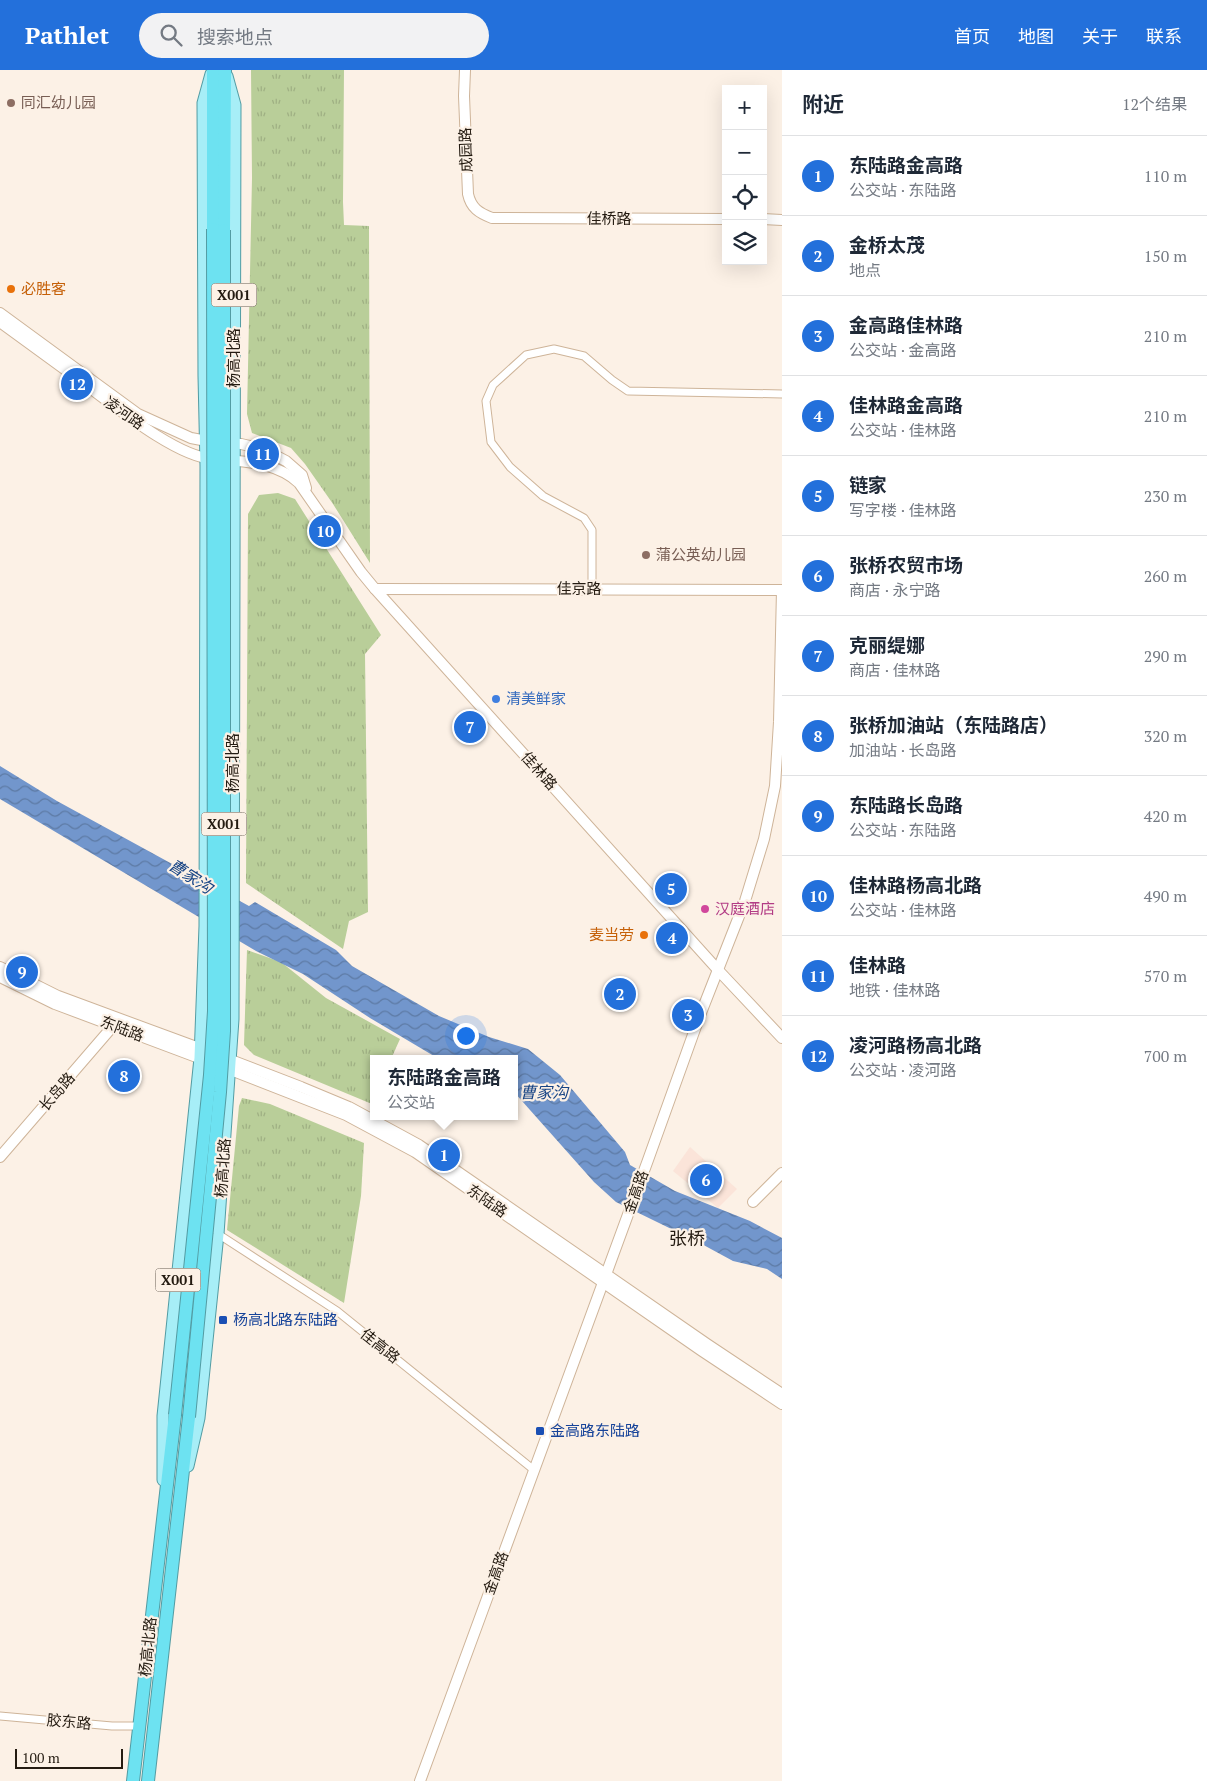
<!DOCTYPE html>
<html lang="zh">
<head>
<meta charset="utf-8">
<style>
  body { margin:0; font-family:"PT Serif","Noto Sans SC",serif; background:#f2f2f3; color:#1f2937 }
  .controls { position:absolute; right:15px; top:15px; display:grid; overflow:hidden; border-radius:0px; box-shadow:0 5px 20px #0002 }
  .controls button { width:45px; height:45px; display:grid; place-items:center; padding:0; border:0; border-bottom:1px solid #e0e1e3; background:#fff; color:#1f2937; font:25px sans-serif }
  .scale { position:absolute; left:15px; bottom:12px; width:108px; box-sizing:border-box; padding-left:5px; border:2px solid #241b11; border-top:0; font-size:14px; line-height:18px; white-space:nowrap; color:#241b11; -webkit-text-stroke:4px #fcf1e6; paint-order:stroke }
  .you { position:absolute; left:465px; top:965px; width:18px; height:18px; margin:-12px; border:4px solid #fff; border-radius:50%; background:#1a73e8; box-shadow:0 0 0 8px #1a73e833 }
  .badge { display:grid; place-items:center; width:32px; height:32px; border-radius:50%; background:#2370db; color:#fff; font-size:16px; font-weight:700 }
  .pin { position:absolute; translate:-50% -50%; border:2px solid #fff; box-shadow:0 1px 5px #0006 }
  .popup { position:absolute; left:370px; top:985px; width:148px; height:65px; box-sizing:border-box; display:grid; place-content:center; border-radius:0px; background:#fff; filter:drop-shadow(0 1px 4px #0005); font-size:16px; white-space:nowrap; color:#747a83 }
  .popup b { font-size:19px; color:#1f2937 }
  .popup::after { content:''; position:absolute; left:50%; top:100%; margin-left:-10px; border:10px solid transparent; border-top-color:#fff }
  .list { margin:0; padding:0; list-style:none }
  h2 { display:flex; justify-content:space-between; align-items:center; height:65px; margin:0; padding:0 20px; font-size:21px }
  h2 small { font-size:16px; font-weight:400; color:#747a83 }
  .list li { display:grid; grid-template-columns:32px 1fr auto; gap:15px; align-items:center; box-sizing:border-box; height:80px; padding:0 20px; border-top:1px solid #e0e1e3 }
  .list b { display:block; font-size:19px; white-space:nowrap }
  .list p { margin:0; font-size:16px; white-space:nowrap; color:#747a83 }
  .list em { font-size:16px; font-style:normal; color:#747a83 }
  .icon { flex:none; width:28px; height:28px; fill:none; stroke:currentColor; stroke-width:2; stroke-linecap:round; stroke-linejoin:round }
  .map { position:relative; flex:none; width:782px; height:1711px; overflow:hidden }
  header { display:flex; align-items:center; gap:30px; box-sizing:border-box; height:70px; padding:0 25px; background:#2370db; color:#fff }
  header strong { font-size:24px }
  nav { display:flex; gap:28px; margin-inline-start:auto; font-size:18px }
  .search { width:350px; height:45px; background:#f2f2f3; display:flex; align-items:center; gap:12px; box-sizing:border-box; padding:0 18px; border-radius:28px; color:#747a83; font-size:19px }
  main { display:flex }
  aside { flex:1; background:#fff }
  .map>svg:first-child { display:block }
  .commercial { fill:#fbe4d9 }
  .park { fill:url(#park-tufts) }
  .water { fill:url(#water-waves) }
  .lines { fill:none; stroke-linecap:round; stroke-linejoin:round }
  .street-casing { stroke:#ceb499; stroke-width:9 }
  .secondary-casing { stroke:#ceb499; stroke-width:12 }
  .primary-casing { stroke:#539ca3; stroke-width:13 }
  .highway-casing { stroke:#539ca3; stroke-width:14 }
  .street { stroke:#fff; stroke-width:7 }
  .secondary { stroke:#fff; stroke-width:10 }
  .primary { stroke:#a7eef7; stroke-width:11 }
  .highway { stroke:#6de2f1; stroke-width:12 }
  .highway-bridge-casing { stroke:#539ca3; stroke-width:14; stroke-linecap:butt }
  .highway-bridge { stroke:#6de2f1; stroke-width:12 }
  .education-dot { fill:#8d6e63; stroke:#fcf1e6; stroke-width:2 }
  .food-dot { fill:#e8710a; stroke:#fcf1e6; stroke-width:2 }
  .shop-dot { fill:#3f7fe0; stroke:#fcf1e6; stroke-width:2 }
  .hotel-dot { fill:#d1479c; stroke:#fcf1e6; stroke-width:2 }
  .transit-dot { fill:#1a4fb4; stroke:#fcf1e6; stroke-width:2 }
  .labels { text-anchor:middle; stroke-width:4.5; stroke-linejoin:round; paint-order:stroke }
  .shield { fill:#fcf1e6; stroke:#655b51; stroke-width:1 }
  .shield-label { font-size:14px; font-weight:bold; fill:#241b11 }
  .education-label { font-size:15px; fill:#785e54; stroke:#fcf1e6; text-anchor:start }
  .street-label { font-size:15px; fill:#241b11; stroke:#fcf1e6 }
  .food-label { font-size:15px; fill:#c56008; stroke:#fcf1e6; text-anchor:start }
  .shop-label { font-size:15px; fill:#366cbe; stroke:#fcf1e6; text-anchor:start }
  .hotel-label { font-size:15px; fill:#b23c85; stroke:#fcf1e6; text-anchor:start }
  .transit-label { font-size:15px; fill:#164399; stroke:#fcf1e6; text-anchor:start }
  .water-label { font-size:16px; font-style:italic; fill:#164384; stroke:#fcf1e6 }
  .quarter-label { font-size:18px; fill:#241b11; stroke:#fcf1e6 }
</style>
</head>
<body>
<header>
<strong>Pathlet</strong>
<div class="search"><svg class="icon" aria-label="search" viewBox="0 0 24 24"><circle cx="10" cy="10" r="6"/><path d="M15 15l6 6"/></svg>搜索地点</div>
<nav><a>首页</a><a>地图</a><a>关于</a><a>联系</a></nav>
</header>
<main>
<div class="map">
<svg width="782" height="1711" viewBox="0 0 782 1711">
  <defs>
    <pattern id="park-tufts" width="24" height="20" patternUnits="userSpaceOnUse" patternTransform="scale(1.25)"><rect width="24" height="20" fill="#b9ce99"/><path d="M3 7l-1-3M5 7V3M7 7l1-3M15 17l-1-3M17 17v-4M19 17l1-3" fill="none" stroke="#9fb083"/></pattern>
    <pattern id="water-waves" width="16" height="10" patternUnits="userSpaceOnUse" patternTransform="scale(1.25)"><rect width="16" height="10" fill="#7296cc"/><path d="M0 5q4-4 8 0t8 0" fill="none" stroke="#5d7aa4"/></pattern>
  </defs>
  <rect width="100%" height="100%" fill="#fcf1e6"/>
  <path class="commercial" d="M 690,1077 L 737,1119 L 718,1138 L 673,1101 Z"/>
  <g class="park">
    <path d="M 251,0 L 344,0 L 343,132 L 344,155 L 369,156 L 370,493 L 333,434 L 305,394 L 291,378 L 252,363 L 247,344 L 252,108 Z"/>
    <path d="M 278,423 L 295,429 L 381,565 L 365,584 L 368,842 L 349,851 L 343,879 L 246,813 L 248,444 L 259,425 Z"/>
    <path d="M 247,880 L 281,892 L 326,928 L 400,969 L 391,989 L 374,989 L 374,1029 L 372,1034 L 254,985 L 244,975 Z"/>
    <path d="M 242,1028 L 270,1034 L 364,1073 L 361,1126 L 344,1233 L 227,1160 L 239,1036 Z"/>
  </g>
  <path class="water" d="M 0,696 L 57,731 L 249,836 L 255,832 L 336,880 L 352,896 L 439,946 L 489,967 L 528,979 L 560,1005 L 625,1082 L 630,1095 L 675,1121 L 750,1151 L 782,1168 L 782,1209 L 767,1199 L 733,1191 L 698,1172 L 616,1132 L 594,1112 L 514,1022 L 514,989 L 439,989 L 370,948 L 303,904 L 256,881 L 0,729 Z"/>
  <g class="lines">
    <defs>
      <g id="street">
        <path d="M 592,519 L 592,460 L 584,448 L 543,426 L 510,397 L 491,372 L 486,331 L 493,315 L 526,285 L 554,279 L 584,286 L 612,310 L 628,321 L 782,324"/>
        <path d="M 218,1164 L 337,1241 L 534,1400"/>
        <path d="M 0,1646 L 112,1656 L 139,1656"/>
      </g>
      <g id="secondary">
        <path d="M 465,0 L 464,26 L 468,124 C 471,138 479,143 492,148 L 726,149"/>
        <path d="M 763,149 L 782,150"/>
        <path d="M 0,243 L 138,344 L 191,368 L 212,372"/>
        <path d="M 0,252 C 26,271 52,290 78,309 C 110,332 175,387 213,389"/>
        <path d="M 227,373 L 241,374 L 263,379 L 286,391 L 302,405 L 306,418"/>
        <path d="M 227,390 C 253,392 280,395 299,413 L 361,502 L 375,519 L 718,900 L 782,968"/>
        <path d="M 375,519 L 782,520"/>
        <path d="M 0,897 L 58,926 L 207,981"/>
        <path d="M 0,907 L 55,934 L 207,991"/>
        <path d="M 223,987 L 301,1017 L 349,1037 L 419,1075 L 707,1274 L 782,1324"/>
        <path d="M 223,997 L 346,1045 L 415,1082 L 702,1281 L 782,1334"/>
        <path d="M 0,1087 L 113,956"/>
        <path d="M 753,1132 L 782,1103"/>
        <path d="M 420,1711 L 648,1090 L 699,948 L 745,831 L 764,769 L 775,716 L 779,652 L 782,520"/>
      </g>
      <g id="primary">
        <path d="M 188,1396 L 199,1348 L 218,1164 L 233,949 L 235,35 L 227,6"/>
        <path d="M 163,1410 L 163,1346 L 200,988 L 205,856 L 206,396 L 204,306 L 203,33 L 211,4"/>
      </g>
      <g id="highway">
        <path d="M 213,159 L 213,0"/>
        <path d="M 224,160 L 225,0"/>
        <path d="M 133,1711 L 175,1345"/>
        <path d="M 148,1711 L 189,1347"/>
      </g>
    </defs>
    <use href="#street" class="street-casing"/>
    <use href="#secondary" class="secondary-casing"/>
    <use href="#primary" class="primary-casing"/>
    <use href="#highway" class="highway-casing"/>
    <use href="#street" class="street"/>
    <use href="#secondary" class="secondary"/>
    <use href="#primary" class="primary"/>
    <use href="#highway" class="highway"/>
    <defs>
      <g id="highway-bridge">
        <path d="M 175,1345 L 210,1005 L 214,941 L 213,159"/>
        <path d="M 189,1347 L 220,1022 L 224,961 L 224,160"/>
      </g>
    </defs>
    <use href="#highway-bridge" class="highway-bridge-casing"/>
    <use href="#highway-bridge" class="highway-bridge"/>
  </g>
  <g class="education-dot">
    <circle cx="11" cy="33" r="5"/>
    <circle cx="646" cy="485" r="5"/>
  </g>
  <g class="food-dot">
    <circle cx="11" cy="219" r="5"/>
    <circle cx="644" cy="865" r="5"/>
  </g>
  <circle class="shop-dot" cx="496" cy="629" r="5"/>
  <circle class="hotel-dot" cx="705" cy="839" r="5"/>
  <g class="transit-dot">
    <rect x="218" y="1245" width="10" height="10" rx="2.5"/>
    <rect x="535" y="1356" width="10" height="10" rx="2.5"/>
  </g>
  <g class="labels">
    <g class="shield">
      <rect x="211.5" y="213.5" width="45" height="23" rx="4"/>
      <rect x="201.5" y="742.5" width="45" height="23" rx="4"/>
      <rect x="155.5" y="1198.5" width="45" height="23" rx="4"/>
    </g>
    <g class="shield-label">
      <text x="234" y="230">X001</text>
      <text x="224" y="759">X001</text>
      <text x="178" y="1215">X001</text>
    </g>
    <g class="education-label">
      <text x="21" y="38">同汇幼儿园</text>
      <text x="656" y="490">蒲公英幼儿园</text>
    </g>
    <g class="street-label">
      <text transform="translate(466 80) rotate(-92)" y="5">成园路</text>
      <text x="609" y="154">佳桥路</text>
      <text transform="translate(234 288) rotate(-90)" y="5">杨高北路</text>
      <text transform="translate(124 343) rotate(35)" y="5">凌河路</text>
      <text x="579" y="524">佳京路</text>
      <text transform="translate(233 693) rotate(-90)" y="5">杨高北路</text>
      <text transform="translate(539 701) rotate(48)" y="5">佳林路</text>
      <text transform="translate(122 959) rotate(21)" y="5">东陆路</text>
      <text transform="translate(57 1022) rotate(-49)" y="5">长岛路</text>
      <text transform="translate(223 1098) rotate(-86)" y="5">杨高北路</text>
      <text transform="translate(636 1122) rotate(-70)" y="5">金高路</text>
      <text transform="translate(487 1131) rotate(35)" y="5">东陆路</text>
      <text transform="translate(380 1276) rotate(39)" y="5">佳高路</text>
      <text transform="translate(496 1503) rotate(-70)" y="5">金高路</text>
      <text transform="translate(148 1577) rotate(-84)" y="5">杨高北路</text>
      <text transform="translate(69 1652) rotate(5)" y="5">胶东路</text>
    </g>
    <g class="food-label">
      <text x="21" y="224">必胜客</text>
      <text x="634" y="870" text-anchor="end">麦当劳</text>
    </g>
    <g class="shop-label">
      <text x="506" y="634">清美鲜家</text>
    </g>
    <g class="hotel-label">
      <text x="715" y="844">汉庭酒店</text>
    </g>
    <g class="transit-label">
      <text x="233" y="1255">杨高北路东陆路</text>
      <text x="550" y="1366">金高路东陆路</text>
    </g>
    <g class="water-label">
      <text transform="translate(191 806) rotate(33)" y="6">曹家沟</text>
      <text x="544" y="1028">曹家沟</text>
    </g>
    <g class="quarter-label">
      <text x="687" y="1175">张桥</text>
    </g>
  </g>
</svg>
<div class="controls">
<button>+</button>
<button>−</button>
<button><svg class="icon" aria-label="locate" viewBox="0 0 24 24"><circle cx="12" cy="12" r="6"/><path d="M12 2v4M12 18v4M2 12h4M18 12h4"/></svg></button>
<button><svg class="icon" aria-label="layers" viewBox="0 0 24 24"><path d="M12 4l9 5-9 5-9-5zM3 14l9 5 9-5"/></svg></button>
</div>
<div class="scale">100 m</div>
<div class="you"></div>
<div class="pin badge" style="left:444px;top:1085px">1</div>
<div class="popup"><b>东陆路金高路</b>公交站</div>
<div class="pin badge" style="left:620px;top:924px">2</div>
<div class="pin badge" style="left:688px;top:945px">3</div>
<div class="pin badge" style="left:672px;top:868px">4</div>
<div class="pin badge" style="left:671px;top:819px">5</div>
<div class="pin badge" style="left:706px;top:1110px">6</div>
<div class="pin badge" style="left:470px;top:657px">7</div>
<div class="pin badge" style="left:124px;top:1006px">8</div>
<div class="pin badge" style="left:22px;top:902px">9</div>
<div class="pin badge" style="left:325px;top:461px">10</div>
<div class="pin badge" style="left:263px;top:384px">11</div>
<div class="pin badge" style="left:77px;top:314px">12</div>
</div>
<aside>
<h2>附近<small>12个结果</small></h2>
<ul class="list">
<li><span class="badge">1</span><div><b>东陆路金高路</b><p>公交站 · 东陆路</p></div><em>110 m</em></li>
<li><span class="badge">2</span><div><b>金桥太茂</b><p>地点</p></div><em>150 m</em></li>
<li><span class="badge">3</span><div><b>金高路佳林路</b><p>公交站 · 金高路</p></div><em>210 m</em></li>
<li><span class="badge">4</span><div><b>佳林路金高路</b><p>公交站 · 佳林路</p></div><em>210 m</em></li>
<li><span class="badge">5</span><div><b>链家</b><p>写字楼 · 佳林路</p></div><em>230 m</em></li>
<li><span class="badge">6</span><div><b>张桥农贸市场</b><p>商店 · 永宁路</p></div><em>260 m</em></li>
<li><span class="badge">7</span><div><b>克丽缇娜</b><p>商店 · 佳林路</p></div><em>290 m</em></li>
<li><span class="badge">8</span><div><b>张桥加油站（东陆路店）</b><p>加油站 · 长岛路</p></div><em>320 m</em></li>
<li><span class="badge">9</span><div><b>东陆路长岛路</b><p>公交站 · 东陆路</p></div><em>420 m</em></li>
<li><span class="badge">10</span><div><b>佳林路杨高北路</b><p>公交站 · 佳林路</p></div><em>490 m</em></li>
<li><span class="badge">11</span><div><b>佳林路</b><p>地铁 · 佳林路</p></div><em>570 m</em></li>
<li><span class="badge">12</span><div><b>凌河路杨高北路</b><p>公交站 · 凌河路</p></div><em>700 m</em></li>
</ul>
</aside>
</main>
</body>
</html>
